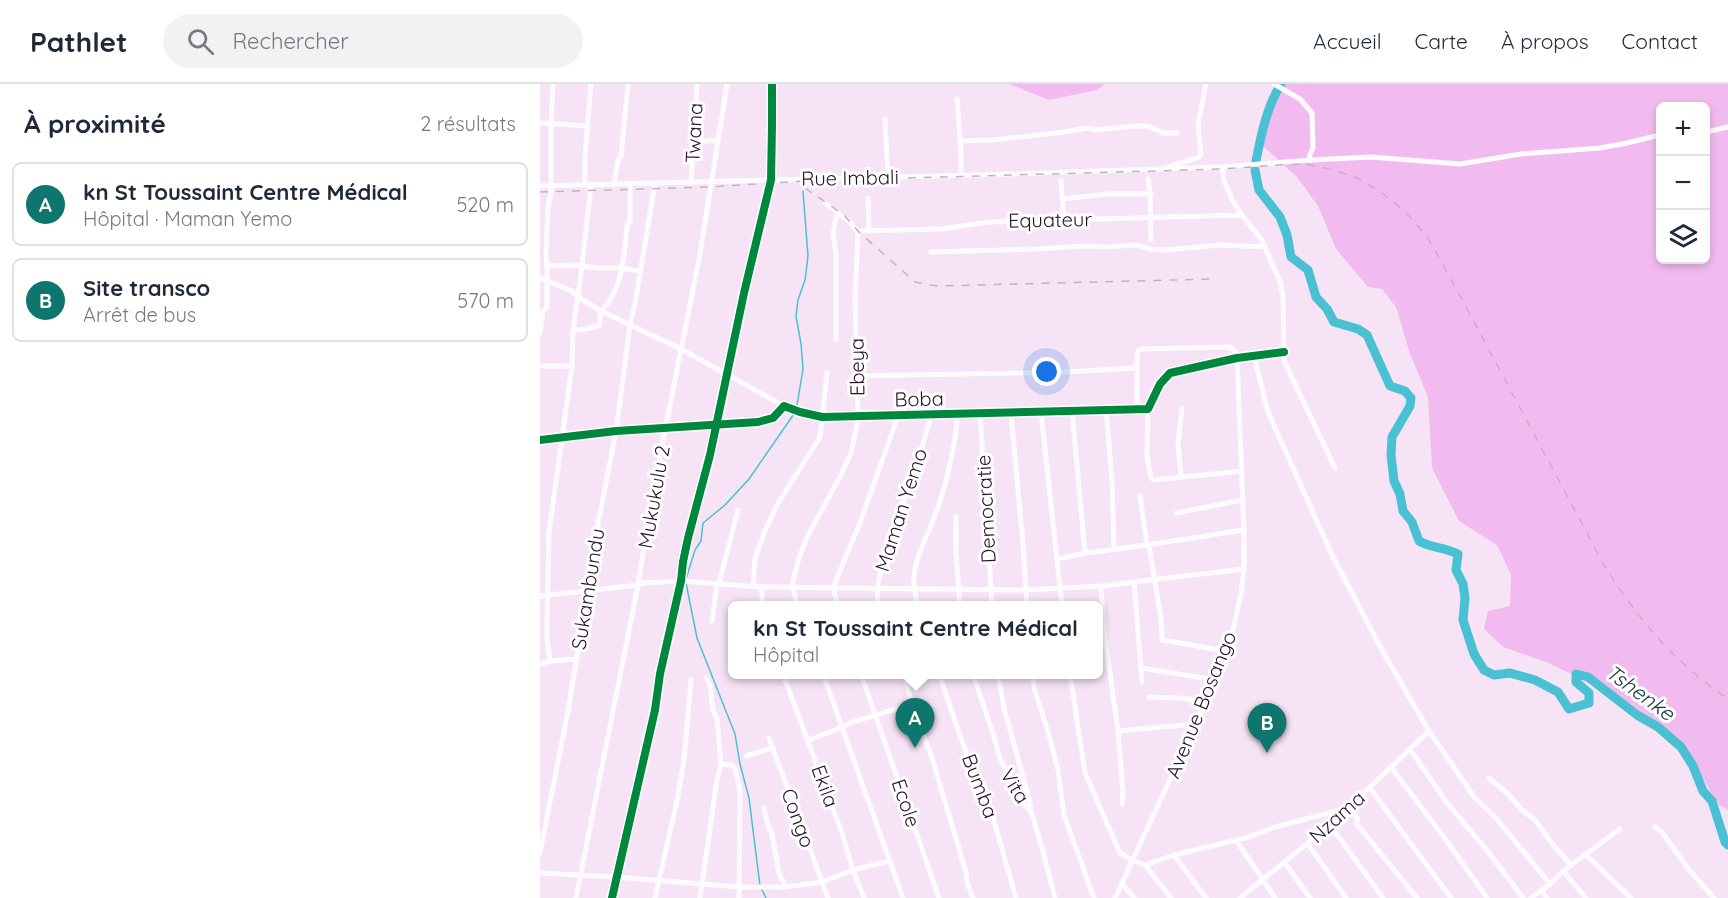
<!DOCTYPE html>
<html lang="fr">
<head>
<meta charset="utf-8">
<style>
  body { margin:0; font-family:Quicksand,sans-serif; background:#f2f2f3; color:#1f2937 }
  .controls { position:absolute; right:18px; top:18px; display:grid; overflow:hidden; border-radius:9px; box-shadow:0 3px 9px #0003 }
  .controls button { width:54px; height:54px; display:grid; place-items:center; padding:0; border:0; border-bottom:2px solid #e0e1e3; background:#fff; color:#1f2937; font:30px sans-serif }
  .you { position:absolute; left:507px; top:288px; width:21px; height:21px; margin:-15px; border:4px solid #fff; border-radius:50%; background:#1a73e8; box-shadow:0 0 0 9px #1a73e833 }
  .badge { display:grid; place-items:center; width:39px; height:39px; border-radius:50%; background:#0f766e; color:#fff; font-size:20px; font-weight:700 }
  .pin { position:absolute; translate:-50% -50px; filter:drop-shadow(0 2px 3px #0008) }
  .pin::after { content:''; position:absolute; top:32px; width:21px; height:18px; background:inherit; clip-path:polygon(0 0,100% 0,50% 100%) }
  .popup { position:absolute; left:188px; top:517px; width:375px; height:78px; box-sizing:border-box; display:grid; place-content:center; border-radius:9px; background:#fff; filter:drop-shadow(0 2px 4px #0005); font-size:20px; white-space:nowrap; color:#747a83 }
  .popup b { font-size:22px; color:#1f2937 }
  .popup::after { content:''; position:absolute; left:50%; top:100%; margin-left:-12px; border:12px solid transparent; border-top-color:#fff }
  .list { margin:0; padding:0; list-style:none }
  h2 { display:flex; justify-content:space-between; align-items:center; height:78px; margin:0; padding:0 24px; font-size:26px }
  h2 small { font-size:20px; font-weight:400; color:#747a83 }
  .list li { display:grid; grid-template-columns:39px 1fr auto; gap:18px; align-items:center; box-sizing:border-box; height:84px; margin:0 12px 12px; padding:0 12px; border:2px solid #e0e1e3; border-radius:9px }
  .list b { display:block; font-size:22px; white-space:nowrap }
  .list p { margin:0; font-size:20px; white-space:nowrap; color:#747a83 }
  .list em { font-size:20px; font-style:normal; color:#747a83 }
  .icon { flex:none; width:33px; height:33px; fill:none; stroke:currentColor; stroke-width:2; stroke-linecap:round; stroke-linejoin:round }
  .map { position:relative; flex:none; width:1188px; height:814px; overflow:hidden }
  header { display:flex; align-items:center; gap:36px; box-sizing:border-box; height:84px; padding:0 30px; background:#fff; border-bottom:2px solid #e0e1e3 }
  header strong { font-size:28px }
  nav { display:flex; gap:33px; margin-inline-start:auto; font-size:21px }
  .search { width:420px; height:54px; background:#f2f2f3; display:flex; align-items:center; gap:15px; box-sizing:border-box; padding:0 21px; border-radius:33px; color:#747a83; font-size:22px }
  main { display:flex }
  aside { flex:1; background:#fff }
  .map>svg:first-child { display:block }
  .green { fill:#f2bbf0; fill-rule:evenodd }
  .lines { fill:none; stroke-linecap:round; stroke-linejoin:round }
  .stream { stroke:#4ac1d3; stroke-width:1.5 }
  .river { stroke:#4ac1d3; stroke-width:9 }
  .minor { stroke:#fefbfe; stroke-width:5 }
  .rail { stroke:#bcb6bb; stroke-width:1.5; stroke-dasharray:8 8; stroke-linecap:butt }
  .cycleway-casing { stroke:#fff; stroke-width:11 }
  .cycleway { stroke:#00873e; stroke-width:8 }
  .labels { text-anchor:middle; stroke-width:6; stroke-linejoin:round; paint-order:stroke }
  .street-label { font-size:20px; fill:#291329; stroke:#fff }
  .water-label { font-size:21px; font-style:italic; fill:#203d41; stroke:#fff }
</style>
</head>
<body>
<header>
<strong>Pathlet</strong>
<div class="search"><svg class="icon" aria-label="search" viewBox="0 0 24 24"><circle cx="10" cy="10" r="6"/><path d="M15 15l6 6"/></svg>Rechercher</div>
<nav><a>Accueil</a><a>Carte</a><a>À propos</a><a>Contact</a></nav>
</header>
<main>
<aside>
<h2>À proximité<small>2 résultats</small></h2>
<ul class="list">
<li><span class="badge">A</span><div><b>kn St Toussaint Centre Médical</b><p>Hôpital · Maman Yemo</p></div><em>520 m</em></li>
<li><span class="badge">B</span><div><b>Site transco</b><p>Arrêt de bus</p></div><em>570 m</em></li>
</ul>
</aside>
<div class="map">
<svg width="1188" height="814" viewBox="0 0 1188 814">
  <rect width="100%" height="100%" fill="#f7e3f6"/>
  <g class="green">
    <path d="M 469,0 L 565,0 L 557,6 L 509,16 Z"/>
    <path d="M 732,0 L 1188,0 L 1188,726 L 1179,721 L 1154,680 L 1087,622 L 1040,594 L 1006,578 L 963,563 L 944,545 L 948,527 L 970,522 L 971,491 L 957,461 L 919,437 L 892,384 L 888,313 L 869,267 L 856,223 L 842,205 L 828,203 L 796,165 L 778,122 L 757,93 L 722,61 L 738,7 ZM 1120,22 L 1166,22 L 1166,176 L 1120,176 Z"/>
  </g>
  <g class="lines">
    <g class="stream">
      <path d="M 146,495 L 155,466 L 161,457 L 163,439 L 185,421 L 209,395 L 256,327 L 263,285 L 261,260 L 256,232 L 258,216 L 265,196 L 268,172 L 263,107"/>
      <path d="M 146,499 L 157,554 L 195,650 L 200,680 L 209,714 L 220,802"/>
      <path d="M 222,806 L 226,814"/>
    </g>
    <g class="river">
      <path d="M 716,77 C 721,51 727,22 741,0"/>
      <path d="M 715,86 L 719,106 L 740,133 L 747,151 L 751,173 L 768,186 L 776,213 L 787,225 L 794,238 L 818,245 L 827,251 L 850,302 L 865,307 L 871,314 L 870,322 L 852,353 L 851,371 L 854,397 L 860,410 L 863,427 L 872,438 L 879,457 C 891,464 904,463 918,470 L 916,486 L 923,500 L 925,514 L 923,536 L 934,570 L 944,586 L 954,591 L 970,589 L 995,596 L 1018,608 L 1029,625 L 1049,619 L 1049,609 L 1036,598 L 1036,590 L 1048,593 L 1097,631 L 1118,643 L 1141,663 L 1153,682 L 1163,707 L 1172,717 L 1185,758 L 1188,761"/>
    </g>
    <g class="minor">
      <path d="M 734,0 L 760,15 L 772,29 L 773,64 L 769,73 L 771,76 L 831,73 L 920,80 L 981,70 L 1060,64 L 1087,59 L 1120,51"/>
      <path d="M 417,15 L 421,67 L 421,92"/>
      <path d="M 345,35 L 348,94"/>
      <path d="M 0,39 L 48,42"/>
      <path d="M 1166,48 L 1188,43"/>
      <path d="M 420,57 L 453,56 L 524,48 L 548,44 L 556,46 L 595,42 L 608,42 L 623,49 L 637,49"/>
      <path d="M 152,58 L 178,56"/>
      <path d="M 628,83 L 659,73 L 661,71 L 658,40 L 666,0"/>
      <path d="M 682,83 L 684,97 L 693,117 L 702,131 L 721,155 L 740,197 L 743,212 L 744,277 L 795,384"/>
      <path d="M 608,95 C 612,115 610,136 611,156"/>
      <path d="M 521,97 L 524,136"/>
      <path d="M 151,98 L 157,0"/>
      <path d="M 74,100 L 78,76 L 81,72 L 88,0"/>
      <path d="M 45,101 L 45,72 L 51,0"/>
      <path d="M 0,102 L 436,91 L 682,83 L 771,76"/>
      <path d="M 328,114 L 329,147"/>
      <path d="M 522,115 L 568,110 L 611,110"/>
      <path d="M 318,147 L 402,145 L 448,138 L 702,131"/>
      <path d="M 391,168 L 496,165 L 545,162 L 566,163 L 597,161 L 611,165 L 625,166 L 681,161 L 725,163"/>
      <path d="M 8,182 L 8,181 L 17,182 L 33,181 L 58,184 L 81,184 L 100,187"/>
      <path d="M 0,194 L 32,207 L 38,213 L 61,227 L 141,265 L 244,322"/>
      <path d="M 33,246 L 45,245 L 59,242 L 61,227 C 82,208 85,170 87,142 L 90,137 L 90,100"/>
      <path d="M 0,249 L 3,227 L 7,223 L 7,185 L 6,169 L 8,123 L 11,108 L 11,40 L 13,0"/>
      <path d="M 296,255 L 296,172 L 293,148 L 297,129"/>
      <path d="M 714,272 L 727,325 L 733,339 L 792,471 L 843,568 L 889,647 L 935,714 L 956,734 L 1010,800"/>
      <path d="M 0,282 L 32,282"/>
      <path d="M 317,292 L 524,288 L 597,284"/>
      <path d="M 608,325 L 607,373 L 611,394 L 614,396 L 702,387"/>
      <path d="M 566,326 L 572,396 L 574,465"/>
      <path d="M 532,327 L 545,469"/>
      <path d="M 501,328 L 522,522"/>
      <path d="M 440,329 L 452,522"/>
      <path d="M 471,329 L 483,460 L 487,522"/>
      <path d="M 0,356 L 76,347 L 218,338 L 233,334 L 244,322 L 260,328 L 282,333 L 608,325 L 620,300 L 630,289 L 697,274 L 744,268"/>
      <path d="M 641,393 L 638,360 L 642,325"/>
      <path d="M 600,412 L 607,461"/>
      <path d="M 636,429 L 703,416"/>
      <path d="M 416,433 L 416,469 L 420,522"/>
      <path d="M 609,461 L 621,535 L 622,556 L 686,567"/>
      <path d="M 517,475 L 545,469 L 607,461 L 704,446"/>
      <path d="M 594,498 L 602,598"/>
      <path d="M 179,500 L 198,426"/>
      <path d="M 213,502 L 215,475 L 224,449 L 237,421 L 280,353 L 287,289"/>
      <path d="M 561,502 L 564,546 L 578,647 L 583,707 L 582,720"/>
      <path d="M 221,503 L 223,522"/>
      <path d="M 0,512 L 98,501 L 102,499 L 141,497 L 221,503 L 485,506 L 561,502 L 704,485"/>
      <path d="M 257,522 L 253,504 L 253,497 L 259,474 L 268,451 L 300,393 L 311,369 L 316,346 L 318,333 L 315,216 L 318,147 L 313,143 L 311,139 L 285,119"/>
      <path d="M 298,522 L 293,504 L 321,436 L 358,332"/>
      <path d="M 338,522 C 335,497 344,478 351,454 C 364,413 381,373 391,331"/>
      <path d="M 378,522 C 376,513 373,503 374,494 C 375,471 392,443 399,420 C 409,391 415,361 418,330"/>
      <path d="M 172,537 L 177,500"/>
      <path d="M 10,577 L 7,554 L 7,534 L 9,448 L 32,282 L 33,246 L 42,182 L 51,101"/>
      <path d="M 0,580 L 10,577 L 37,575"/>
      <path d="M 601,584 L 676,596"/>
      <path d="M 243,590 L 302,749 L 313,786 L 324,814"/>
      <path d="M 283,590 L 363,814"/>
      <path d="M 321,590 L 399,814"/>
      <path d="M 364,590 L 372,620 L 392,674 L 426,788 L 427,798 L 433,814"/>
      <path d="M 399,590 L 423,660 L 452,730 L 476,814"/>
      <path d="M 433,590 L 453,650 L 460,674 L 482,719 L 491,727 L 503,767 L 515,814"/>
      <path d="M 458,590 L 464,624 L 490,718 L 491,727"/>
      <path d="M 492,590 L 495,607 L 509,651 L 518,686 L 524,731 L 554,814"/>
      <path d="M 530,590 L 545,689 L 580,769 L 592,776 L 605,781 L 634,771 L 709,753 L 735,743 L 808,724 L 818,735 L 816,739 L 877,814"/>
      <path d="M 609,613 L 640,614 L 666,617"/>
      <path d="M 578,647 L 655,640"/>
      <path d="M 229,654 L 288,814"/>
      <path d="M 268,657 C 282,650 297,647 310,639 L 372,620"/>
      <path d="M 870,665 L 907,719 L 946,765 L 983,814"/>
      <path d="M 206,672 L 233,664"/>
      <path d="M 181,680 L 192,681 L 195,684 L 200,707 L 199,814"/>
      <path d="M 851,683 L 909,760 L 947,814"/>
      <path d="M 949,694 L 967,709 L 982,726 L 994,735 L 1001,744 L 1014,762 L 1031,781"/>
      <path d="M 830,704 L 911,814"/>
      <path d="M 224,724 L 228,742 L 232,750 L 239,789 L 246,803"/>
      <path d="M 790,741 L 843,814"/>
      <path d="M 1115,743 L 1121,747 L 1150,787 L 1174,814"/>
      <path d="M 696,756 L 735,814"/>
      <path d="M 768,760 L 806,814"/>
      <path d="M 0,769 L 28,627 L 44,529 L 45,507 L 76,347 L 90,241 L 96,214 L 115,99"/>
      <path d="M 1045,770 L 1091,814"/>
      <path d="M 634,771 L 666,814"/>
      <path d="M 745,779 L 770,814"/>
      <path d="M 605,781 L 631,814"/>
      <path d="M 1023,787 L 1046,814"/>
      <path d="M 0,789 L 76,793 L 198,803 L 246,803 L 282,798 L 313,786 L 350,777"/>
      <path d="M 582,799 L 594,814"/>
      <path d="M 1002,807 L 1007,814"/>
      <path d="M 36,814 L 98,501 L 113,407 L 160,170 L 187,0"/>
      <path d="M 72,814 L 115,626 L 120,590 L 141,497 L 143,478 L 148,454 L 170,371 L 204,209 L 231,96 L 232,41 L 232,0"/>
      <path d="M 115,814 L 137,717 L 144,676 L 151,596"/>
      <path d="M 160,814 L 177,696 L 181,680 L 177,634 L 173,627 L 170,601 L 166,593"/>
      <path d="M 575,814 L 676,596 L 692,550 L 701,510 L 704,485 L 704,446 L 697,274 L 695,267 L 690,263 L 602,265 L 598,267 L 597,271 L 597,325"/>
      <path d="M 700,814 L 790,741 L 889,647"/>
      <path d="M 991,814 L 1010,800 L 1023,787 L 1080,745"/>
    </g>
    <g class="rail">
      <path d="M 265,104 L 304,131 L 319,148 L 375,198 L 397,202 L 673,195"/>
      <path d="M 0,108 L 170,103 L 265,97 L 682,85 L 739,81 L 764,80 L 781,83 L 800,88 L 819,95 L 836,105 L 853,117 L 871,134 L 888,154 L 923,217 L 1064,481 C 1100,538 1132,576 1188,615"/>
    </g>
    <defs>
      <g id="cycleway">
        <path d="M 0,356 L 76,347 L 218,338 L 233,334 L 244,322 L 260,328 L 282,333 L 608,325 L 620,300 L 630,289 L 697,274 L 744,268"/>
        <path d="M 72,814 L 115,626 L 120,590 L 141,497 L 143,478 L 148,454 L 170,371 L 204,209 L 231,96 L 232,41 L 232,0"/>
      </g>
    </defs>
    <use href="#cycleway" class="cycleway-casing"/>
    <use href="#cycleway" class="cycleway"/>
  </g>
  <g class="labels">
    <g class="street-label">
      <text transform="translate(154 49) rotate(-87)" y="7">Twana</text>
      <text transform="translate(310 94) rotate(-1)" y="7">Rue Imbali</text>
      <text transform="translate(510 136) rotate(-1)" y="7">Equateur</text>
      <text transform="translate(317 283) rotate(-91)" y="7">Ebeya</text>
      <text transform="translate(379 315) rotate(-1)" y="7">Boba</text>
      <text transform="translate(114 413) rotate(-80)" y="7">Mukukulu 2</text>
      <text transform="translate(446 425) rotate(-93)" y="7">Democratie</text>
      <text transform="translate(361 426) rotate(-72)" y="7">Maman Yemo</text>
      <text transform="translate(48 505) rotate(-81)" y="7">Sukambundu</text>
      <text transform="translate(661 621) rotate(-68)" y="7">Avenue Bosango</text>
      <text transform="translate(285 702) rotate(70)" y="7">Ekila</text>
      <text transform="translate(440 702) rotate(69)" y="7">Bumba</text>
      <text transform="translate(475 702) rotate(59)" y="7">Vita</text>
      <text transform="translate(366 719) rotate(71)" y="7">Ecole</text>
      <text transform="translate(797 733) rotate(-42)" y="7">Nzama</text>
      <text transform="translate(258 734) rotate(70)" y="7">Congo</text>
    </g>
    <g class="water-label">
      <text transform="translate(1100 609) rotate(36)" y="7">Tshenke</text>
    </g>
  </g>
</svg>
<div class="controls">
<button>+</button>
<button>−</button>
<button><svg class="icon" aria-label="layers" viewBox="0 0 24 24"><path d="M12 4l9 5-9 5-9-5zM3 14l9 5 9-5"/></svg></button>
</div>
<div class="you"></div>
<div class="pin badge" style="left:375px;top:664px">A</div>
<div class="popup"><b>kn St Toussaint Centre Médical</b>Hôpital</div>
<div class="pin badge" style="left:727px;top:669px">B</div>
</div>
</main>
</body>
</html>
